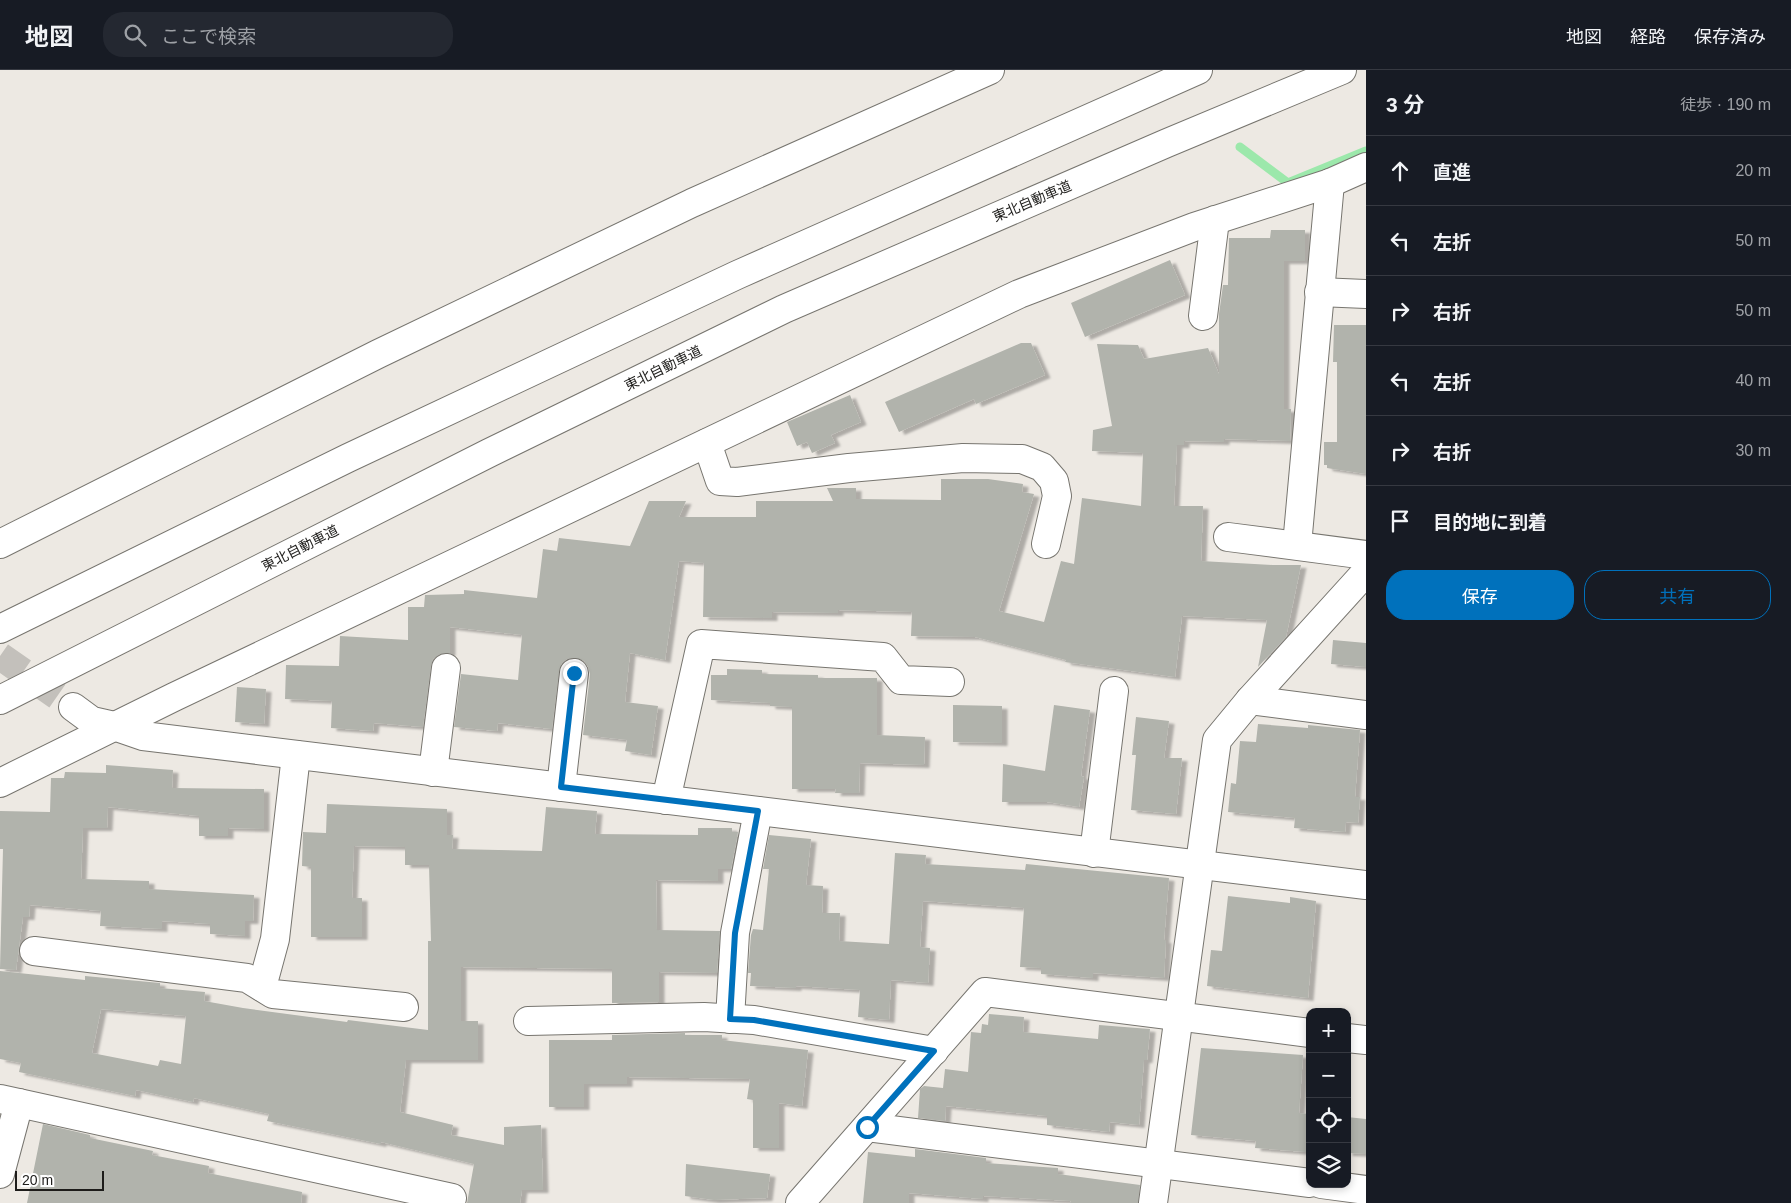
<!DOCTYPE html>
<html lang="ja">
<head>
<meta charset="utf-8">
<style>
  body { margin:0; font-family:Helvetica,"Noto Sans JP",sans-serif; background:#242831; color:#f1f3f6 }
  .controls { position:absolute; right:15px; bottom:15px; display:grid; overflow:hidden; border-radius:10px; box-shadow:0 2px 8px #0003 }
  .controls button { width:45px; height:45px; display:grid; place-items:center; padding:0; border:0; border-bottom:1px solid #363941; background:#171b24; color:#f1f3f6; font:25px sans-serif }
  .scale { position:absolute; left:15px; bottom:12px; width:89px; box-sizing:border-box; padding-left:5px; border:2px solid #1d1c1a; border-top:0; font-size:14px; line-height:18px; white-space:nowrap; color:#1d1c1a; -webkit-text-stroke:4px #fff; paint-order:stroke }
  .stop { position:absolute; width:15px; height:15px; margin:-11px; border:4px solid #0071bc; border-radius:50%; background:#fff }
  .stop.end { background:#0071bc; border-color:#fff; box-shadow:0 1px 5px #0008 }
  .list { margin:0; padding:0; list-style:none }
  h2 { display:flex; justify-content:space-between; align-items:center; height:65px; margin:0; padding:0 20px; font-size:21px }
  h2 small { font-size:16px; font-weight:400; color:#9ea1a6 }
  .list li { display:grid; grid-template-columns:32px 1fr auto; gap:15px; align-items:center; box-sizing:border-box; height:70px; padding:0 20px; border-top:1px solid #363941 }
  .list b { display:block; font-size:19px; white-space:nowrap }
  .list em { font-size:16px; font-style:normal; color:#9ea1a6 }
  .actions { display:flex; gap:10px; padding:15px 20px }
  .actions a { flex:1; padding:11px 0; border:1px solid #0071bc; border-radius:20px; text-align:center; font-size:18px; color:#0071bc }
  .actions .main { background:#0071bc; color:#fff }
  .icon { flex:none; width:28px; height:28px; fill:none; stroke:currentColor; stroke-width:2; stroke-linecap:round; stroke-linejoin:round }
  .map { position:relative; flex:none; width:1366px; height:1133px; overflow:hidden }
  header { display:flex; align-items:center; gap:30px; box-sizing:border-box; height:70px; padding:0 25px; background:#171b24; border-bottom:1px solid #363941 }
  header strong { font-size:24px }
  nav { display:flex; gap:28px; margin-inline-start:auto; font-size:18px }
  .search { width:350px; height:45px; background:#242831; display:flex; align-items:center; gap:12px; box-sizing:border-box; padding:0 18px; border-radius:20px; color:#9ea1a6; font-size:19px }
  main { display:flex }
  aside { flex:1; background:#171b24 }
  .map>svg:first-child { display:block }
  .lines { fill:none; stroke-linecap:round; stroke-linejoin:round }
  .stream { stroke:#9ce8ab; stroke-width:9 }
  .building { fill:#b1b3ac; fill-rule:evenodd; filter:url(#shadow) }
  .street-tunnel { stroke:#c3c0bb; stroke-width:28; stroke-dasharray:28 14; stroke-linecap:butt }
  .street-casing { stroke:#77756f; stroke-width:30 }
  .highway-casing { stroke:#77756f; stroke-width:30 }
  .street { stroke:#fff; stroke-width:28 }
  .highway { stroke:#fff; stroke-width:28 }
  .route { stroke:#0071bc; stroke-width:6 }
  .labels { text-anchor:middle; stroke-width:4.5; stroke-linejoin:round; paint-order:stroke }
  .street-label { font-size:14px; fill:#1d1c1a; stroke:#fff }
</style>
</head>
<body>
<header>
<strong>地図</strong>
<div class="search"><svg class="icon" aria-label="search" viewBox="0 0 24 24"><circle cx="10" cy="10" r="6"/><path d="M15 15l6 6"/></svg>ここで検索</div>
<nav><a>地図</a><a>経路</a><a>保存済み</a></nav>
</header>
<main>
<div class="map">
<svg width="1366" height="1133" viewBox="0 0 1366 1133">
  <defs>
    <filter id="shadow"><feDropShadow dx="5.5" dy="3" stdDeviation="1" flood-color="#0004"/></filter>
  </defs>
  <rect width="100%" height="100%" fill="#ede9e3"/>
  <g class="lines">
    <path class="stream" d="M 1240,77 L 1288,113 L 1366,81"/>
  </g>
  <g class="building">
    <path d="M 1271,160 L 1305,160 L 1305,191 L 1284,191 L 1284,339 L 1291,339 L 1290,371 L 1224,369 L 1224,372 L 1184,371 L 1184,375 L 1177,375 L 1174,436 L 1203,436 L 1201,491 L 1273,495 L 1301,495 L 1286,567 L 1258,597 L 1267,550 L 1182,546 L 1175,607 L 1065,592 L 1066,590 L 975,567 L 911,566 L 912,542 L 838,540 L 838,543 L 772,542 L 772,548 L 703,547 L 704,493 L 679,491 L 665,590 L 630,583 L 625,632 L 658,636 L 651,685 L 625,681 L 627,670 L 583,665 L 590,604 L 588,597 L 584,591 L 576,588 L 567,589 L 562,593 L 559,601 L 552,659 L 498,653 L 497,661 L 454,657 L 461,604 L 518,610 L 522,565 L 450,557 L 450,583 L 440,584 L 433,589 L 431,596 L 423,657 L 374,653 L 373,661 L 331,658 L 332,631 L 285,629 L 286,595 L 339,596 L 340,566 L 408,570 L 408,537 L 424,537 L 425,525 L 464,524 L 464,520 L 537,528 L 543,479 L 557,481 L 559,468 L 630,476 L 649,431 L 686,431 L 679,447 L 756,447 L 756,431 L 833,431 L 827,418 L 856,418 L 856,429 L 941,430 L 941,409 L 988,409 L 1023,414 L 1022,422 L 1034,424 L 999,541 L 1044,552 L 1061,491 L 1074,494 L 1082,428 L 1141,436 L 1143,383 L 1092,381 L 1093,360 L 1112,356 L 1097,274 L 1138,275 L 1144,289 L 1208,278 L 1219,304 L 1219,244 L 1223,215 L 1228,215 L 1229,168 L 1270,168 Z"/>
    <path d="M 1170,190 L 1185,225 L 1085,267 L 1071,233 Z"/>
    <path d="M 1334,255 L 1366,255 L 1366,404 L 1327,398 L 1327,395 L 1324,395 L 1324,372 L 1337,372 L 1337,292 L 1333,292 Z"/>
    <path d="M 1021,273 L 1031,273 L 1045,305 L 976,334 L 974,329 L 899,362 L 885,332 Z"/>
    <path d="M 850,325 L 861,352 L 831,365 L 835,373 L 812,383 L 807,372 L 797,376 L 787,352 Z"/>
    <path d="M 1333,570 L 1366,573 L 1366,597 L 1331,594 Z"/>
    <path d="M 727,599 L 762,600 L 762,604 L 818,605 L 818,608 L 877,608 L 877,665 L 925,667 L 924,695 L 860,693 L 859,723 L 835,723 L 836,719 L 792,719 L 792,637 L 770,636 L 770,633 L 711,630 L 711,605 L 727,605 Z"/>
    <path d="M 237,617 L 266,619 L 264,654 L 235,652 Z"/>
    <path d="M 953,635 L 1002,636 L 1002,673 L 953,672 Z"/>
    <path d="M 1054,635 L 1090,640 L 1081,706 L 1084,707 L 1079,737 L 1047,732 L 1002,732 L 1003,694 L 1045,701 Z"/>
    <path d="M 1136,647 L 1169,651 L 1164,688 L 1182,688 L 1176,744 L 1131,740 L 1136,685 L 1132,685 Z"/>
    <path d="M 1258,654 L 1308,658 L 1308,655 L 1360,660 L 1355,727 L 1360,727 L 1358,753 L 1346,752 L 1345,762 L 1294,758 L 1295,748 L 1228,742 L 1231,713 L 1236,714 L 1240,671 L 1256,672 Z"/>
    <path d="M 106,695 L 173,700 L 172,718 L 264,719 L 264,759 L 228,758 L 228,766 L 199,766 L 199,746 L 108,737 L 107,758 L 83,758 L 81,809 L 149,811 L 149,819 L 254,825 L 253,851 L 245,851 L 245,866 L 210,864 L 210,854 L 162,851 L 162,859 L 100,856 L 101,841 L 30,835 L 29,847 L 23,847 L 16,900 L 0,899 L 3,779 L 0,779 L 0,741 L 50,742 L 51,708 L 64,708 L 65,702 L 106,703 Z"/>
    <path d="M 327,734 L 447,739 L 447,765 L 453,765 L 452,779 L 542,781 L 546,737 L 597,741 L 595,764 L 698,765 L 698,758 L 732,758 L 732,762 L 738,762 L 731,799 L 718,799 L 718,811 L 656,810 L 657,860 L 720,861 L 717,903 L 659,902 L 659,932 L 612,933 L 612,899 L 461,897 L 461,951 L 478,951 L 478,990 L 406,990 L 400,1042 L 453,1055 L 451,1065 L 504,1075 L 504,1057 L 541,1055 L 543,1120 L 522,1120 L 520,1133 L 467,1133 L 474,1094 L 381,1072 L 381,1074 L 267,1051 L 269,1044 L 194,1028 L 193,1032 L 136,1020 L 135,1026 L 19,1002 L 21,993 L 0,989 L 0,901 L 85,910 L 85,906 L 160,913 L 160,918 L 205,922 L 204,931 L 243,938 L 347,952 L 348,950 L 428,960 L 428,871 L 431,871 L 429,795 L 405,795 L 405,777 L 354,776 L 352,828 L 362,828 L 362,867 L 311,867 L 311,797 L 302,796 L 303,762 L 326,763 ZM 101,939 L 186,946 L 181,994 L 160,990 L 158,996 L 92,983 Z"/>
    <path d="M 769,765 L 811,769 L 806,815 L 823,816 L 822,843 L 840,843 L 839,871 L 889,874 L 895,783 L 926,785 L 925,794 L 1025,800 L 1026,794 L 1169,808 L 1164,870 L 1166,870 L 1164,908 L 1093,903 L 1093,908 L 1041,904 L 1041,898 L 1020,897 L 1024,838 L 923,831 L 920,877 L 930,878 L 928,913 L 891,910 L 889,950 L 858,947 L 860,920 L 796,916 L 796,918 L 750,916 L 751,903 L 748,903 L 751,865 L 753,859 L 763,860 L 769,799 L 763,799 Z"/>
    <path d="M 1228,826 L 1290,833 L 1290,827 L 1316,831 L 1308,928 L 1207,916 L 1211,880 L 1222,881 Z"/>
    <path d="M 989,944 L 1024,947 L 1023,962 L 1098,969 L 1099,955 L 1150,959 L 1147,990 L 1144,990 L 1139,1055 L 1110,1052 L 1109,1062 L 1047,1055 L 1047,1046 L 946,1036 L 945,1051 L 918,1048 L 920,1019 L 924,1016 L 943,1018 L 945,999 L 968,1002 L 971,962 L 981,963 L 982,954 L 988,955 Z"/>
    <path d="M 685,963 L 685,965 L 722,965 L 722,970 L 808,980 L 802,1036 L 779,1033 L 779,1078 L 753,1078 L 753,1030 L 747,1029 L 750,1009 L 627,1007 L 627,1014 L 584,1014 L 584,1037 L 549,1037 L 549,970 L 612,970 L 612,965 Z"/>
    <path d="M 1201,978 L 1303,985 L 1299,1043 L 1310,1044 L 1310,1081 L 1307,1081 L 1306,1082 L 1255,1078 L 1256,1071 L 1191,1065 Z"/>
    <path d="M 1347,1047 L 1366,1049 L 1366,1084 L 1347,1083 Z"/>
    <path d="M 43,1054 L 90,1065 L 90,1068 L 153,1081 L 152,1085 L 209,1096 L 208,1103 L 302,1122 L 301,1133 L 27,1133 Z"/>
    <path d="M 915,1079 L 986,1088 L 986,1093 L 1058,1098 L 1058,1104 L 1140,1115 L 1138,1133 L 1070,1133 L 1071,1131 L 983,1126 L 983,1129 L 909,1123 L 909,1133 L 863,1133 L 868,1082 L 915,1087 Z"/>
    <path d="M 686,1094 L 770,1104 L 767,1128 L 714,1130 L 685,1126 Z"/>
  </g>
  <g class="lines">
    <path class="street-tunnel" d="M 0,586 L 73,637"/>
    <defs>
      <g id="street">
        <path d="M 1319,222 L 1366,224"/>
        <path d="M 1203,246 L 1215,150"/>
        <path d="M 707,373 L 720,411 L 737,412 L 849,398 L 963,388 L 1022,389 L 1042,397 L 1054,411 L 1057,426 L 1046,474"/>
        <path d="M 1228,467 L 1366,485"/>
        <path d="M 0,474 L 378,284 L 692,133 L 990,0"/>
        <path d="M 1297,475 L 1330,113"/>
        <path d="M 1250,630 L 1366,645"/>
        <path d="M 73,637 L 92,651 L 114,656 L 143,666 L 1366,815"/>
        <path d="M 433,702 L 446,598"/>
        <path d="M 0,713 L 174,627 L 1019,224 L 1194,157 L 1330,113 L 1366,97"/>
        <path d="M 561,717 L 574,603"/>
        <path d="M 666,730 L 701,574 L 883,587 L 901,610 L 950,612"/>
        <path d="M 1094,783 L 1114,621"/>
        <path d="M 34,881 L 247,908 L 273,924 L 404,937"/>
        <path d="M 262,917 L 275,869 L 296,685"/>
        <path d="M 730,949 L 735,863 L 758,741"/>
        <path d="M 528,951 L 704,947 L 754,950 L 934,981"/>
        <path d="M 1347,968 L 1366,970"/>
        <path d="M 0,1029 L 452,1128"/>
        <path d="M 867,1057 L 1310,1113"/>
        <path d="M 0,1104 L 19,1033"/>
        <path d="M 1321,1114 L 1366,1120"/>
        <path d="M 800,1133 L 985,922 L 1310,963"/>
        <path d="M 1153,1133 L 1217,670 L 1250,630 L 1366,502"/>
      </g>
      <g id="highway">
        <path d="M 0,559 L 348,388 L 737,205 L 1198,0"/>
        <path d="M 0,630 L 489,383 L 784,239 L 1167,73 L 1342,0"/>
      </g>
    </defs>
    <use href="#street" class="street-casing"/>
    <use href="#highway" class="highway-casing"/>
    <use href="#street" class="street"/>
    <use href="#highway" class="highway"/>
  </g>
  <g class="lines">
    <path class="route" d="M 574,603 L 561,717 L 758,741 L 735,863 L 730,949 L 754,950 L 934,981 L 867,1057"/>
  </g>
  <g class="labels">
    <g class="street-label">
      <text transform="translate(1032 131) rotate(-23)" y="5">東北自動車道</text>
      <text transform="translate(663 298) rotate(-26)" y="5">東北自動車道</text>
      <text transform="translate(300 478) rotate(-27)" y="5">東北自動車道</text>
    </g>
  </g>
</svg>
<div class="controls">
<button>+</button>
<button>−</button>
<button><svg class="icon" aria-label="locate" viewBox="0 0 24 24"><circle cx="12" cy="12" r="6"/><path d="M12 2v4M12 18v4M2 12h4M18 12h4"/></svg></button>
<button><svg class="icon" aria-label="layers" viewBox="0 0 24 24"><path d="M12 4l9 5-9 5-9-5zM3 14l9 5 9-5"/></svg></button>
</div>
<div class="scale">20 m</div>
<div class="stop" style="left:867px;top:1057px"></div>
<div class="stop end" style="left:574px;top:603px"></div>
</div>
<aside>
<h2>3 分<small>徒歩 · 190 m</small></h2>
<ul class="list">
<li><svg class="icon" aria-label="ahead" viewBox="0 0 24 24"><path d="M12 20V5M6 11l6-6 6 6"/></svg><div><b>直進</b></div><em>20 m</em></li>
<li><svg class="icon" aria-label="left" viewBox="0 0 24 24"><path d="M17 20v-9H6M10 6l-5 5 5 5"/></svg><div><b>左折</b></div><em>50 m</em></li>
<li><svg class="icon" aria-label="right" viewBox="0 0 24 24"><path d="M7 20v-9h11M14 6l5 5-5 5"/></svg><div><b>右折</b></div><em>50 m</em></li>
<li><svg class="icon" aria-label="left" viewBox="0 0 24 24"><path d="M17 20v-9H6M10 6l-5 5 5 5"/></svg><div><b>左折</b></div><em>40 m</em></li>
<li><svg class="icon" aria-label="right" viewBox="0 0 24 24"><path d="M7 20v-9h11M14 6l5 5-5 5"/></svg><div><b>右折</b></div><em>30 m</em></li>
<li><svg class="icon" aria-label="arrive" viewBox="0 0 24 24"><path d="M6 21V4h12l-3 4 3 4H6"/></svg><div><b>目的地に到着</b></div></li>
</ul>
<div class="actions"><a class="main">保存</a><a>共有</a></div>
</aside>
</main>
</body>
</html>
